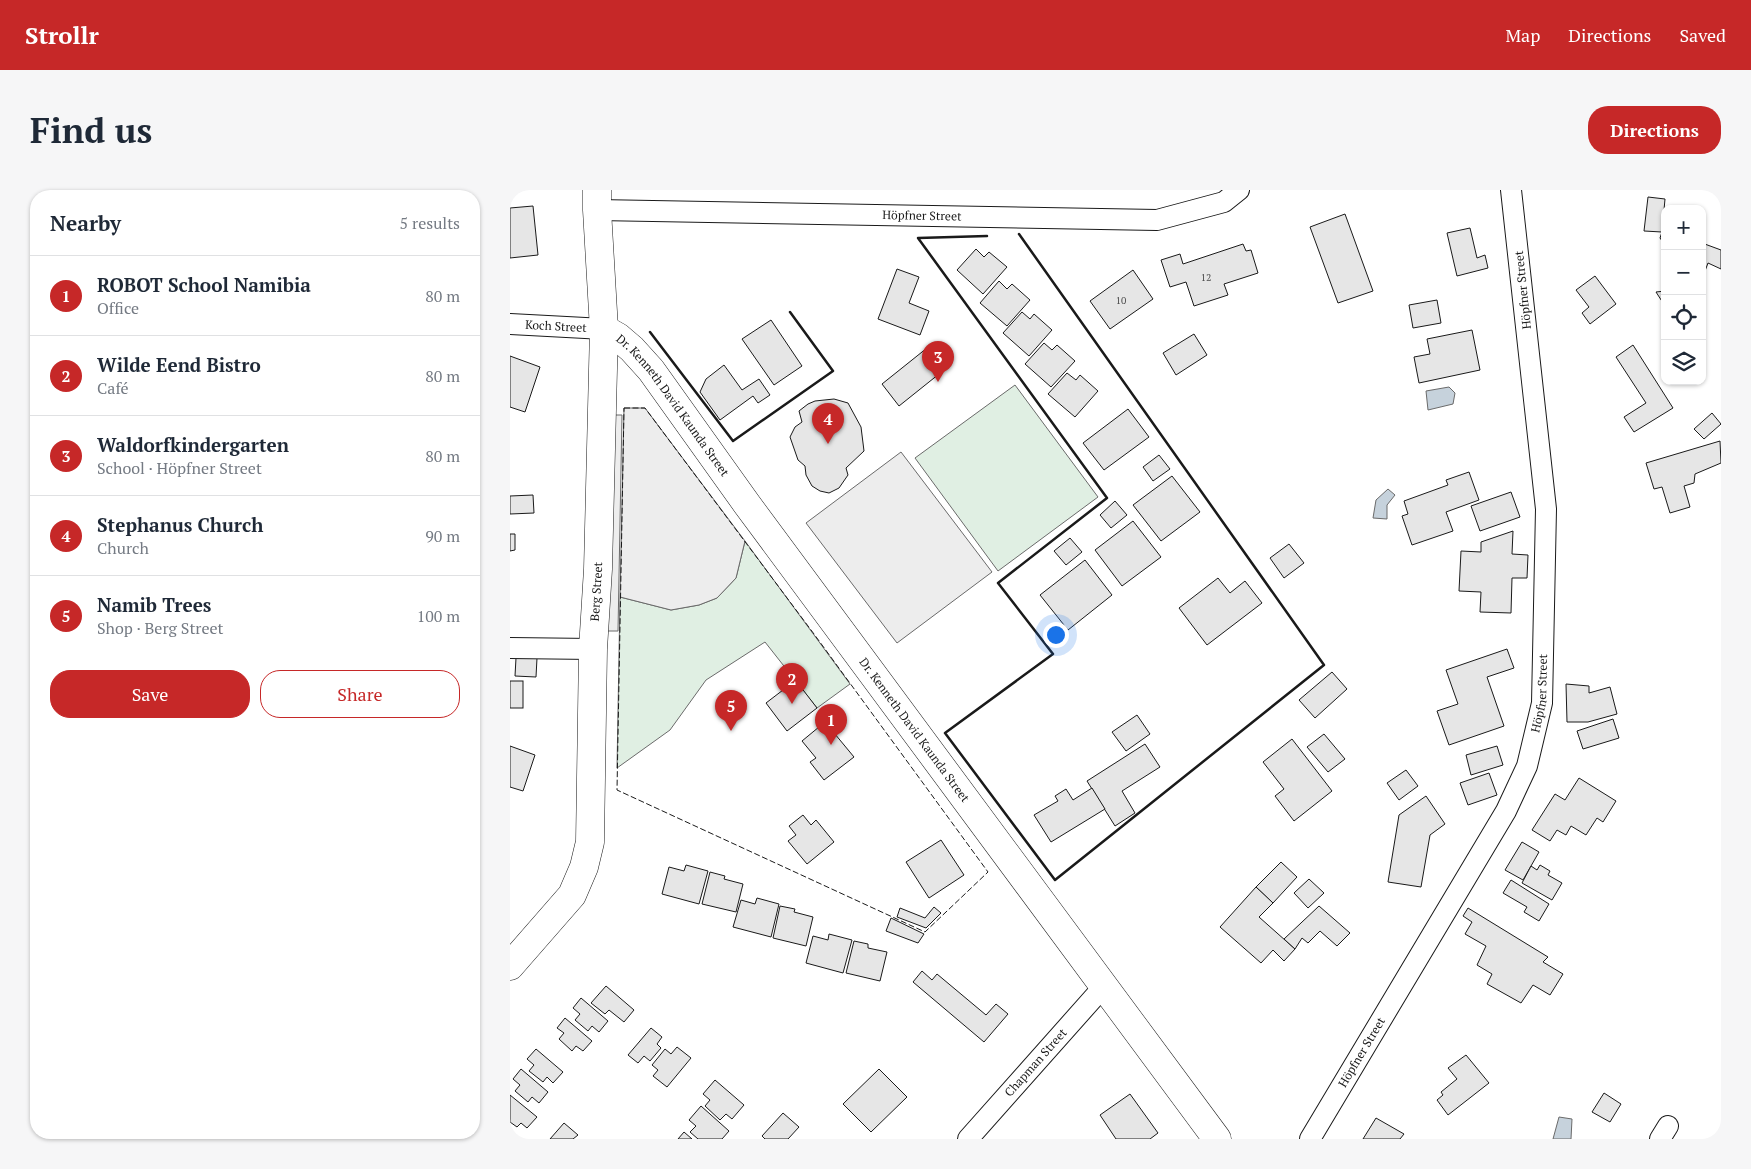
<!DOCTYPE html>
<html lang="en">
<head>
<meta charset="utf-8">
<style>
  body { margin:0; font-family:"PT Serif",serif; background:#f6f6f7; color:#1f2937 }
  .controls { position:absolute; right:15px; top:15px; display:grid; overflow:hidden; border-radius:10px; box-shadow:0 1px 4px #0004 }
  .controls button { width:45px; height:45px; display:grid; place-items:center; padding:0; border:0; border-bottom:1px solid #e0e1e3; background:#fff; color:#1f2937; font:25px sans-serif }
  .you { position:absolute; left:545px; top:444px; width:18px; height:18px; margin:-12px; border:4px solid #fff; border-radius:50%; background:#1a73e8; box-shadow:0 0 0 8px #1a73e833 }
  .badge { display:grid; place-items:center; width:32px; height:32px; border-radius:50%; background:#c62828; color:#fff; font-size:16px; font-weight:700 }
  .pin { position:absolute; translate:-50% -41px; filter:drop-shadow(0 1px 2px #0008) }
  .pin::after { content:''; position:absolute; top:26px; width:18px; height:15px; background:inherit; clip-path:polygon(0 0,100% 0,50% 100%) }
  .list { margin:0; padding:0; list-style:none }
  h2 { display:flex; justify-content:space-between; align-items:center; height:65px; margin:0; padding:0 20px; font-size:21px }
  h2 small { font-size:16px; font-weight:400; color:#747a83 }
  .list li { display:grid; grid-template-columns:32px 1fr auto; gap:15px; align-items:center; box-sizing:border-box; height:80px; padding:0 20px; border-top:1px solid #e0e1e3 }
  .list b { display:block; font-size:19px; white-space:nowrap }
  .list p { margin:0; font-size:16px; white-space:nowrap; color:#747a83 }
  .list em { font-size:16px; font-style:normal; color:#747a83 }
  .actions { display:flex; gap:10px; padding:15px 20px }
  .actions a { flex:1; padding:11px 0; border:1px solid #c62828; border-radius:20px; text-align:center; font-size:18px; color:#c62828 }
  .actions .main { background:#c62828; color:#fff }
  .icon { flex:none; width:28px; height:28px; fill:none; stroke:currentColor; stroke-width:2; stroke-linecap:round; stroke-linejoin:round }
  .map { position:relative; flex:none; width:1211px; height:949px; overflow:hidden; border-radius:20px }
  header { display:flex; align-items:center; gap:30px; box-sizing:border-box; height:70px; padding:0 25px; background:#c62828; color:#fff }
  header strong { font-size:24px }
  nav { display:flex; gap:28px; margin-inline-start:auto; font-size:18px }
  .intro { display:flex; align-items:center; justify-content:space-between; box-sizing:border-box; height:120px; padding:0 30px }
  h1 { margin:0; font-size:35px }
  .button { padding:12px 22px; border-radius:20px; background:#c62828; color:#fff; font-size:18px; font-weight:700 }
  main { display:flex; gap:30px; padding:0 30px }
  aside { flex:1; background:#fff; border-radius:20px; box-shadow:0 1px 4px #0004 }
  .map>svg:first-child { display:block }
  .green { fill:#e0efe3; stroke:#6a6a6a }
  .parking { fill:#ededed; stroke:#6a6a6a }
  .water { fill:#c6d2dc; stroke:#6a6a6a }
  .building { fill:#e6e6e6; stroke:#1a1a1a }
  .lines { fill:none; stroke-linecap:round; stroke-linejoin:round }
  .street-casing { stroke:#1a1a1a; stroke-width:22 }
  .secondary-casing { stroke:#1a1a1a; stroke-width:29 }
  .street { stroke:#fff; stroke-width:20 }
  .secondary { stroke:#fff; stroke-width:28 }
  .fence { stroke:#1a1a1a; stroke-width:1; stroke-dasharray:6 2.5; stroke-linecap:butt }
  .wall { stroke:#1a1a1a; stroke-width:2.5 }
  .labels { text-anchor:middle; stroke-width:4; stroke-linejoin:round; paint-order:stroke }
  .number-label { font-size:10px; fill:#4d4d4d }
  .street-label { font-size:12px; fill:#1a1a1a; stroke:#fff }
</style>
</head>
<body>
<header>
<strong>Strollr</strong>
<nav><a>Map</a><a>Directions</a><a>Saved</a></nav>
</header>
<div class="intro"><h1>Find us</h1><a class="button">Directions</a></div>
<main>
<aside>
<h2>Nearby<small>5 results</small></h2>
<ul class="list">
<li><span class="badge">1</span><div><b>ROBOT School Namibia</b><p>Office</p></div><em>80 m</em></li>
<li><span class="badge">2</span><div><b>Wilde Eend Bistro</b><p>Café</p></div><em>80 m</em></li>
<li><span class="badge">3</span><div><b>Waldorfkindergarten</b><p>School · Höpfner Street</p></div><em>80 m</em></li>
<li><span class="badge">4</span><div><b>Stephanus Church</b><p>Church</p></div><em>90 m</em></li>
<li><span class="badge">5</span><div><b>Namib Trees</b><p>Shop · Berg Street</p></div><em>100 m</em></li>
</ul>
<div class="actions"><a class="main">Save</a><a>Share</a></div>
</aside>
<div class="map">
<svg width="1211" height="949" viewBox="0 0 1211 949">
  <rect width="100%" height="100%" fill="#fff"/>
  <g class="green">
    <path d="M 505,195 L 588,307 L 488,381 L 405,268 Z"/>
    <path d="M 235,351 L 340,494 L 307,518 L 255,452 L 196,490 L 160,540 L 107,578 L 110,407 L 161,420 L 189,415 L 207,408 L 226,388 Z"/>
  </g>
  <g class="parking">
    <path d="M 114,218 L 135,218 L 235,351 L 226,388 L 207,408 L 189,415 L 161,420 L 110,407 Z"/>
    <path d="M 95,225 L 112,225 L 108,441 L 91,441 Z"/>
    <path d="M 391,262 L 482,382 L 387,453 L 296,333 Z"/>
  </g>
  <g class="water">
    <path d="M 939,197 L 945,203 L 943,214 L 918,220 L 916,201 Z"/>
    <path d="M 878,299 L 885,305 L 877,315 L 877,329 L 863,328 L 866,310 Z"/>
    <path d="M 1049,927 L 1062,929 L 1061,949 L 1043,949 Z"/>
  </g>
  <g class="building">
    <path d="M 1138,7 L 1155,9 L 1152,42 L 1134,41 Z"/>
    <path d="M 23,16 L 28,65 L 0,68 L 0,18 Z"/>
    <path d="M 835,24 L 863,101 L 828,113 L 800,37 Z"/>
    <path d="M 960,38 L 967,68 L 975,65 L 978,78 L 947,86 L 937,43 Z"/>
    <path d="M 1153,39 L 1155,39 L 1155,55 L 1150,48 Z"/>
    <path d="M 1192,53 L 1211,60 L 1211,79 L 1198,73 L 1192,89 Z"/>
    <path d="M 733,54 L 736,61 L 741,60 L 748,83 L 714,94 L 718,105 L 684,116 L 676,92 L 660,97 L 651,70 L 670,64 L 673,74 Z"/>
    <path d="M 466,59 L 474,67 L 479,62 L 497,77 L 473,104 L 447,80 Z"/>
    <path d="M 387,79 L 409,87 L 399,113 L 419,121 L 410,145 L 368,129 Z"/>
    <path d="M 623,80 L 643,109 L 600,139 L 580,111 Z"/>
    <path d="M 1085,86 L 1106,114 L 1080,134 L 1072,123 L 1079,117 L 1066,100 Z"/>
    <path d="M 489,91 L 497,99 L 502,94 L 520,110 L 497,136 L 470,113 Z"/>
    <path d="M 1155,101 L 1155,116 L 1146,102 Z"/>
    <path d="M 927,110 L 931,133 L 903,138 L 899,115 Z"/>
    <path d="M 512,122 L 520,129 L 524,124 L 542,140 L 519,166 L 493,143 Z"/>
    <path d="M 261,130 L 292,176 L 264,195 L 232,149 Z"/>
    <path d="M 962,140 L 970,180 L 909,193 L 904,167 L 920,164 L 917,149 Z"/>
    <path d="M 684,144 L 697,165 L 666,185 L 653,163 Z"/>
    <path d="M 534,153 L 542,160 L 547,155 L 565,171 L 541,197 L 515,174 Z"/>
    <path d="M 422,154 L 439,176 L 389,216 L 372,194 Z"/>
    <path d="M 1123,155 L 1163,218 L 1124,242 L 1114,227 L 1136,213 L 1106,167 Z"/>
    <path d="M 0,166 L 30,177 L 15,222 L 0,217 Z"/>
    <path d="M 214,175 L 232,200 L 249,189 L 260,205 L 248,213 L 243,206 L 210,230 L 190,202 L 196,189 Z"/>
    <path d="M 557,183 L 566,190 L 570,185 L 588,201 L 565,227 L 538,204 Z"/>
    <path d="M 324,209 L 338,213 L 351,237 L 354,261 L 336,278 L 338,285 L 329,298 L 319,303 L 310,301 L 302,296 L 296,285 L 295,276 L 288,270 L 280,247 L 285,237 L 292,232 L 289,221 L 298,214 L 305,211 Z"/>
    <path d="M 618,219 L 639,247 L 594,280 L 573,253 Z"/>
    <path d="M 1202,223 L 1211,234 L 1194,249 L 1184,239 Z"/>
    <path d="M 1210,251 L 1211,273 L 1185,284 L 1184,293 L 1174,296 L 1180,317 L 1160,323 L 1152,297 L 1144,299 L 1136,273 Z"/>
    <path d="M 649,265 L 660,279 L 643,291 L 633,277 Z"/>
    <path d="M 959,282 L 969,310 L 936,322 L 943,341 L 902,355 L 892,326 L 898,324 L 894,311 L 938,295 L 936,290 Z"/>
    <path d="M 662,286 L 690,322 L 651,351 L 623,315 Z"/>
    <path d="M 1001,302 L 1010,327 L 970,341 L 961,316 Z"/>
    <path d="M 23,305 L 24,323 L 0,324 L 0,306 Z"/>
    <path d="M 605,311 L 617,325 L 601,338 L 590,325 Z"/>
    <path d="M 623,331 L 651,367 L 612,396 L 585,360 Z"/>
    <path d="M 1003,341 L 1002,364 L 1018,365 L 1017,388 L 1002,388 L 1001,423 L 970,422 L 971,402 L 949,401 L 951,361 L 971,362 L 971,352 Z"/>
    <path d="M 0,344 L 5,344 L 5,360 L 0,361 Z"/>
    <path d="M 560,348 L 572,362 L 556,375 L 544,361 Z"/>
    <path d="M 779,354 L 794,373 L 774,388 L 760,368 Z"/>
    <path d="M 575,370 L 602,405 L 558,440 L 530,405 Z"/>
    <path d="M 708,388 L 720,403 L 735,391 L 752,413 L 697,455 L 669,418 Z"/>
    <path d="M 997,459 L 1004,478 L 977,487 L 994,536 L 939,555 L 927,521 L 948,514 L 936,480 Z"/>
    <path d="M 6,468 L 27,468 L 26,487 L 5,486 Z"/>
    <path d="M 822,482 L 837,499 L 805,528 L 789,510 Z"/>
    <path d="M 280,483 L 307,518 L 277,541 L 256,513 L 273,500 L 267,492 Z"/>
    <rect x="0" y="491" width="13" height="27"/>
    <path d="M 1056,494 L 1079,496 L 1079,503 L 1100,497 L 1107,524 L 1078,532 L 1057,532 Z"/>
    <path d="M 627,525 L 640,544 L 616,561 L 602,542 Z"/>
    <path d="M 1103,529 L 1109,548 L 1073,559 L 1067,541 Z"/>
    <path d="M 315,532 L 344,567 L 314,590 L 300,572 L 306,568 L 292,551 Z"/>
    <path d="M 814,544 L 835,569 L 818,582 L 797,557 Z"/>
    <path d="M 782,549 L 822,601 L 784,631 L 765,606 L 774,599 L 753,572 Z"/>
    <path d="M 635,554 L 650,577 L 612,601 L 625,623 L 605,636 L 577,591 Z"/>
    <path d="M 0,556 L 25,565 L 13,601 L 0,597 Z"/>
    <path d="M 987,556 L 993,575 L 961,585 L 956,565 Z"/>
    <path d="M 896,580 L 908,596 L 889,610 L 877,593 Z"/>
    <path d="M 979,583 L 987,605 L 958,615 L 950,593 Z"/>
    <path d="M 1069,588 L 1106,611 L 1093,632 L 1087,628 L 1076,645 L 1061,636 L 1056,645 L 1047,640 L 1040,651 L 1022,640 L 1045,604 L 1055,610 Z"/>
    <path d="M 582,598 L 595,619 L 541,652 L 524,625 L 548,611 L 545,606 L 556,599 L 563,610 Z"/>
    <path d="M 916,606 L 935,634 L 920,645 L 911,697 L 878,692 L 889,625 Z"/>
    <path d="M 293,625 L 301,635 L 306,630 L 324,652 L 297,674 L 278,651 L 286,645 L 279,636 Z"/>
    <path d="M 431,650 L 454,685 L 419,708 L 396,672 Z"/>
    <path d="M 1012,652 L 1029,662 L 1013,690 L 995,680 Z"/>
    <path d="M 771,672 L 787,687 L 763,713 L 746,697 Z"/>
    <path d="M 176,675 L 198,681 L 189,714 L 152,704 L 159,677 L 174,681 Z"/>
    <path d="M 1030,675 L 1040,681 L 1038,685 L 1052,693 L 1042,710 L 1012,693 L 1021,676 L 1027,680 Z"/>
    <path d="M 200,682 L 215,686 L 214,689 L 233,694 L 226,722 L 192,714 Z"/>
    <path d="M 799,689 L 814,703 L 798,718 L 784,703 Z"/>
    <path d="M 1001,690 L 1039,714 L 1029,731 L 1014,722 L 1017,717 L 993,703 Z"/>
    <path d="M 746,697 L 763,713 L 749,727 L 785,759 L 774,771 L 763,760 L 751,773 L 710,737 Z"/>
    <path d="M 247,708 L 269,714 L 261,747 L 223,737 L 231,710 L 245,714 Z"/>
    <path d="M 270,716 L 285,719 L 284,722 L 303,727 L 296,756 L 263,748 Z"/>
    <path d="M 809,716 L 840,743 L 827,756 L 810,741 L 798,753 L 792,748 L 785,759 L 774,749 Z"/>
    <path d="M 424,717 L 431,723 L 416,738 L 387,727 L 390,718 L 415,728 Z"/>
    <path d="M 958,718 L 1038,767 L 1033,772 L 1053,784 L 1040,805 L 1023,795 L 1011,813 L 977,794 L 982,784 L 967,775 L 976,756 L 955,744 L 962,732 L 953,726 Z"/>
    <path d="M 381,728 L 414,744 L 408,753 L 376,741 Z"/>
    <path d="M 319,744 L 342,750 L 333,783 L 296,773 L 303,746 L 318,750 Z"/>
    <path d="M 344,751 L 358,754 L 358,758 L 377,762 L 370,791 L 336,783 Z"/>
    <path d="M 412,781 L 422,790 L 427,784 L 476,825 L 486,814 L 498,824 L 474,852 L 403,792 Z"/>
    <path d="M 96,796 L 124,820 L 114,832 L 99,820 L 95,824 L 81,813 Z"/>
    <path d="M 71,808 L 98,831 L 89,842 L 82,836 L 78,841 L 65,830 L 70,824 L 63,818 Z"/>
    <path d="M 55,828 L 82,851 L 73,861 L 66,856 L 62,861 L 49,849 L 54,843 L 47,838 Z"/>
    <path d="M 141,838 L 152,847 L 147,854 L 151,858 L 140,871 L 134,866 L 128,873 L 118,865 Z"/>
    <path d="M 167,857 L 181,868 L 157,897 L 143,886 L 148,880 L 142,875 L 155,859 L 161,864 Z"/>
    <path d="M 26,859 L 53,882 L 43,893 L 37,887 L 33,892 L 19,881 L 24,875 L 17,869 Z"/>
    <path d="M 956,865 L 979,893 L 938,925 L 927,910 L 933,905 L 931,902 L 947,889 L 938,878 Z"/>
    <path d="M 11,879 L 38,902 L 29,913 L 22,907 L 18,912 L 5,901 L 10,895 L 3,889 Z"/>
    <path d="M 369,879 L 397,907 L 361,942 L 333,914 Z"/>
    <path d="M 205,890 L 234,915 L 222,929 L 216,924 L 210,930 L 195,916 L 200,910 L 193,904 Z"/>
    <path d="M 1094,903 L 1111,914 L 1100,932 L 1082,922 Z"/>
    <path d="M 620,904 L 648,943 L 640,949 L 606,949 L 590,925 Z"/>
    <path d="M 0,905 L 27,927 L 17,938 L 11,933 L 7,937 L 0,932 Z"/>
    <path d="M 191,916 L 219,941 L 212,949 L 188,949 L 180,942 L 186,936 L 179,930 Z"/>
    <path d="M 273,923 L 289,937 L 278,949 L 255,949 L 252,946 Z"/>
    <path d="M 866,928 L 894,944 L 890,949 L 853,949 Z"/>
    <path d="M 54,933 L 68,945 L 63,949 L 40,949 Z"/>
    <path d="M 174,942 L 182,949 L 168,949 Z"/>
  </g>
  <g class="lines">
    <defs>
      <g id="street">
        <path id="s1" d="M 87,20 L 647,30 L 714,12 L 729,0"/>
        <path id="s2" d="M 0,134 L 94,139"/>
        <path d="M 0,458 L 83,459"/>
        <path id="s3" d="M 458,949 L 594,796"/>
        <path id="s4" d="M 800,949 L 996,621 L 1017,576 L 1032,513 L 1036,319 L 1001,0"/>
        <path d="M 1150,949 L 1158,936"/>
      </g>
      <g id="secondary">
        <path id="s5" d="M 94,139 L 108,147 L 122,159 L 141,180 L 236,313 L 707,949"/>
        <path id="s6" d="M 0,776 L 62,705 L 74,677 L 80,652 L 83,459 L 88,379 L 94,139 L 87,20 L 87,0"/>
      </g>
    </defs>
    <use href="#street" class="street-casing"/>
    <use href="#secondary" class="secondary-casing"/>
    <use href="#street" class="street"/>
    <use href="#secondary" class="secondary"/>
    <path class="fence" d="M 114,218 L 135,218 L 304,444 L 478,682 L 415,742 L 107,600 Z"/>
    <g class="wall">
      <path d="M 477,46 L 408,48 L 597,308 L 488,393 L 543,464 L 435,543 L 545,690 L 814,475 L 509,44"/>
      <path d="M 140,142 L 223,251 L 323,181 L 280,122"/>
    </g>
  </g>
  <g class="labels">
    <g class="number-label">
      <text x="696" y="91">12</text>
      <text x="611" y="114">10</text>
    </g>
    <g class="street-label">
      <text dy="4" stroke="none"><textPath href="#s1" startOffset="325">Höpfner Street</textPath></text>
      <text transform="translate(1013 100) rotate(-96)" y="4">Höpfner Street</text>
      <text dy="4" stroke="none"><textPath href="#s2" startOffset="46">Koch Street</textPath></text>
      <text dy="4" stroke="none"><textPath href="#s5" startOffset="104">Dr. Kenneth David Kaunda Street</textPath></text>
      <text dy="4" stroke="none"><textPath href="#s6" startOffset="401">Berg Street</textPath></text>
      <text dy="4" stroke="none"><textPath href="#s4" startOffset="506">Höpfner Street</textPath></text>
      <text dy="4" stroke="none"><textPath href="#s5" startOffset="509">Dr. Kenneth David Kaunda Street</textPath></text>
      <text dy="4" stroke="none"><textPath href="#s4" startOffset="101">Höpfner Street</textPath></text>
      <text dy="4" stroke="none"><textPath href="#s3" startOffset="102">Chapman Street</textPath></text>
    </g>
  </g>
</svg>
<div class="controls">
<button>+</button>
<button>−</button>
<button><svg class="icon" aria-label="locate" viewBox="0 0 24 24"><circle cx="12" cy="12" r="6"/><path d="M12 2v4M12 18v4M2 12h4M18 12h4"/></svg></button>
<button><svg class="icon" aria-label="layers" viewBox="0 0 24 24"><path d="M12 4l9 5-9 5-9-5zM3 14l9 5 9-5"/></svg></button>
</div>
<div class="you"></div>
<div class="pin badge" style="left:321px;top:555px">1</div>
<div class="pin badge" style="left:282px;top:514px">2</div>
<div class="pin badge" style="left:428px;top:192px">3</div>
<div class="pin badge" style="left:318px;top:254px">4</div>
<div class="pin badge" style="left:221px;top:541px">5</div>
</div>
</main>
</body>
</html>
